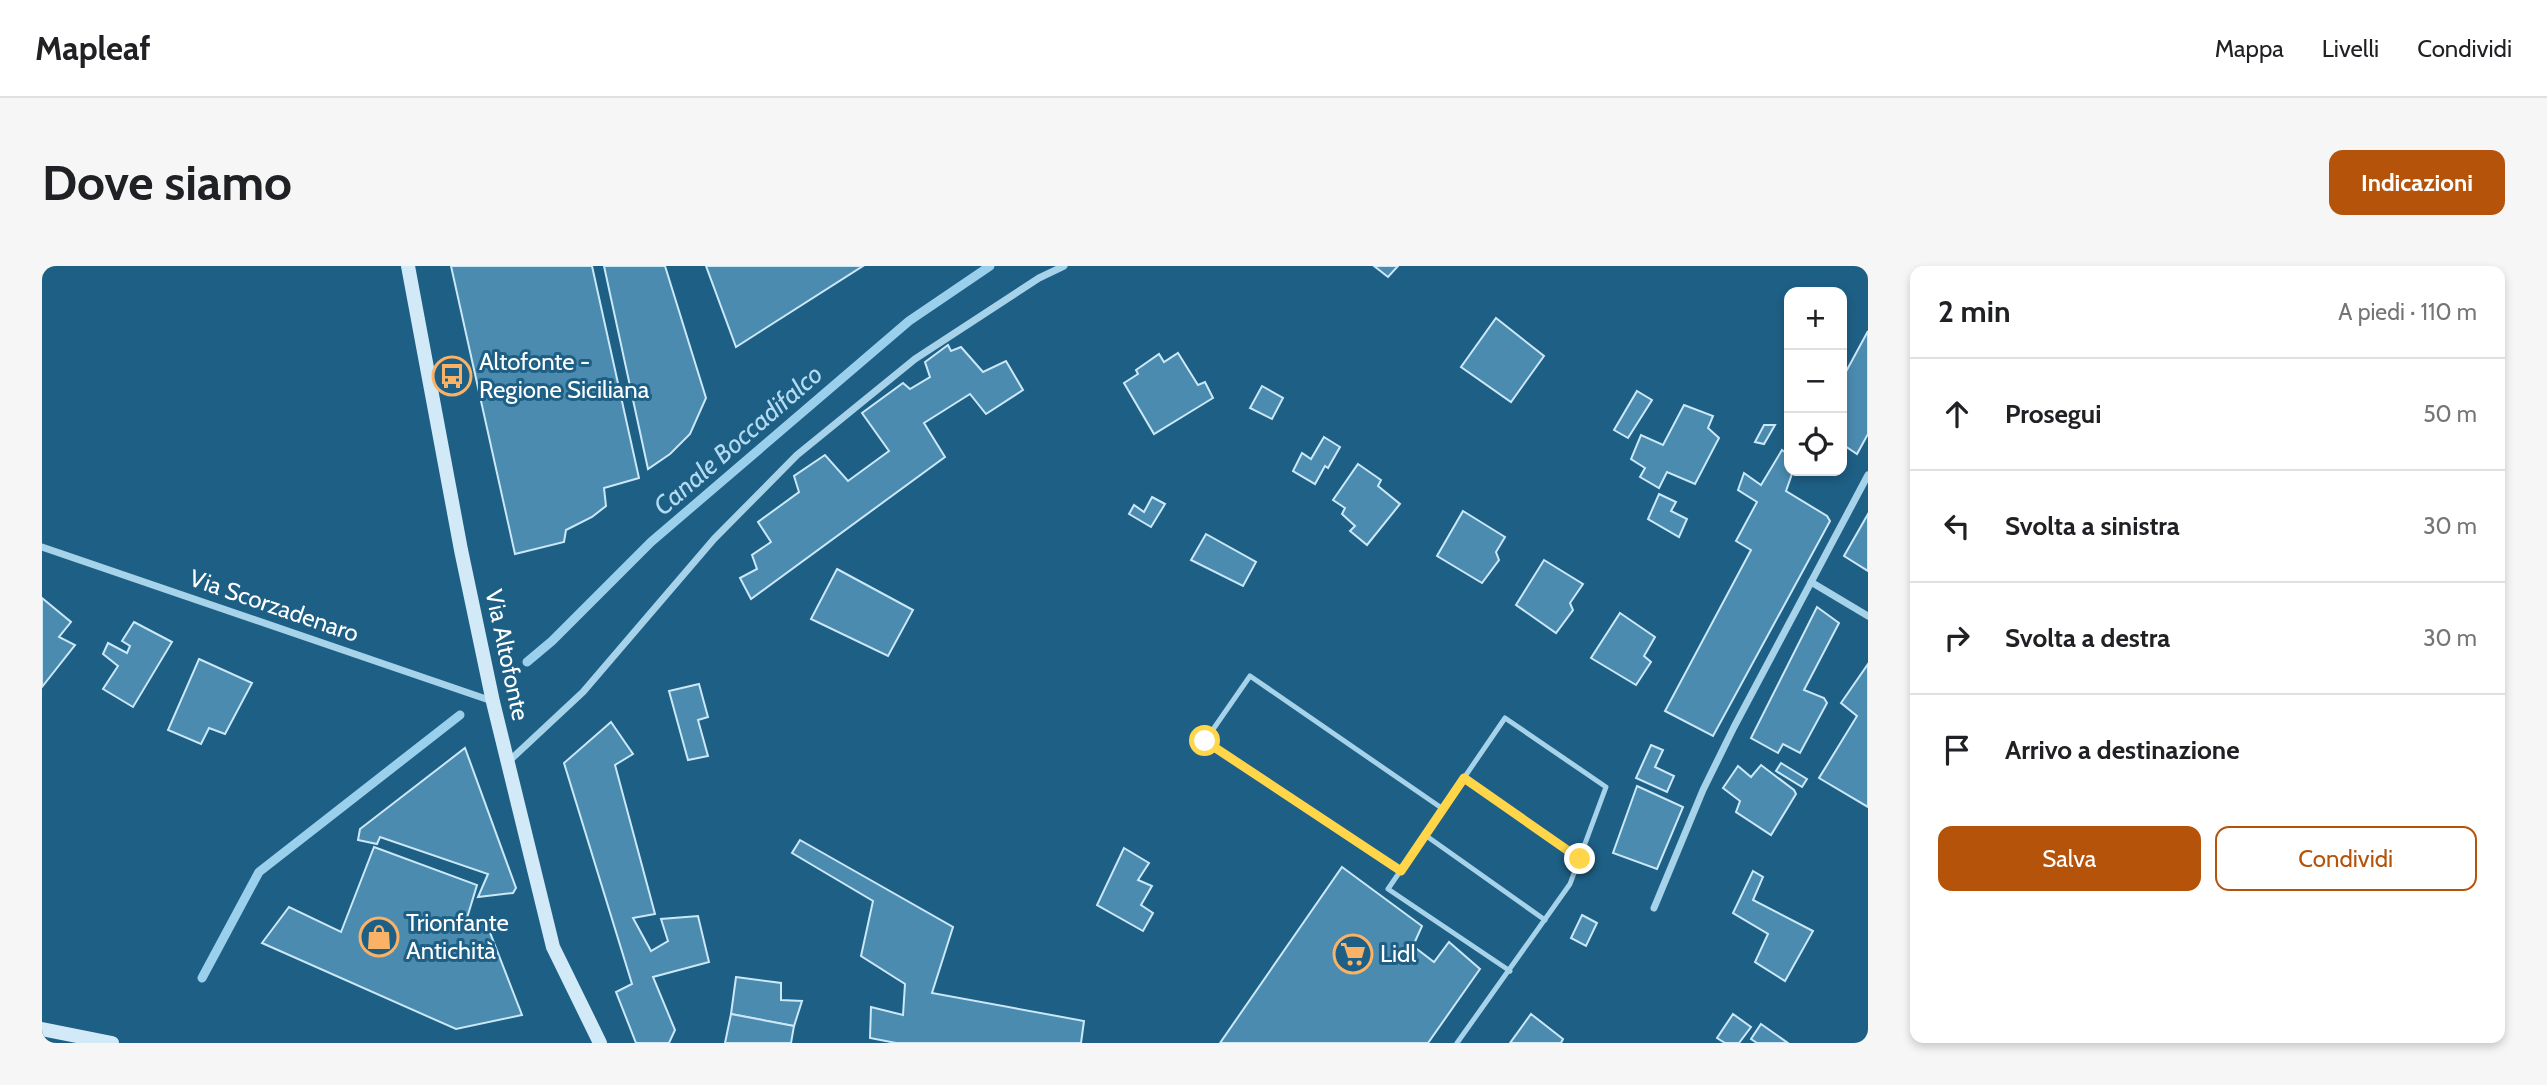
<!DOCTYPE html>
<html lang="it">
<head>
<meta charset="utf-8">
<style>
  body { margin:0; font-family:Cabin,sans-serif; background:#f6f6f6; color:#202124 }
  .controls { position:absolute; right:21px; top:21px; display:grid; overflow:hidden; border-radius:14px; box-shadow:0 4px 10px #0003 }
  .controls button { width:63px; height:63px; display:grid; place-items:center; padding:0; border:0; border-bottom:2px solid #e0e0e0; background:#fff; color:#202124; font:35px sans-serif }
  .stop { position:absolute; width:21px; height:21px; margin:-16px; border:5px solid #ffd54a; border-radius:50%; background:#fff }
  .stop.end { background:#ffd54a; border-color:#fff; box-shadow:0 2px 7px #0008 }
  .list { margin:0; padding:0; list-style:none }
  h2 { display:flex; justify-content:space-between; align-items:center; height:91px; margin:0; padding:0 28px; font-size:30px }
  h2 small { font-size:23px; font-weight:400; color:#757577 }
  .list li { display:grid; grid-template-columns:46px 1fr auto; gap:21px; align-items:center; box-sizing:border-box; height:112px; padding:0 28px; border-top:2px solid #e0e0e0 }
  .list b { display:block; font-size:26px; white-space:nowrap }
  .list em { font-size:23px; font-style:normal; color:#757577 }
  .actions { display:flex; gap:14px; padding:21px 28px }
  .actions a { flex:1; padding:16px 0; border:2px solid #b45309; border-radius:14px; text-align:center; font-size:24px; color:#b45309 }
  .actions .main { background:#b45309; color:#fff }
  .icon { flex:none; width:38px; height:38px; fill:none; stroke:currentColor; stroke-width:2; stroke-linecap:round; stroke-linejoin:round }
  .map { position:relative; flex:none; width:1826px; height:777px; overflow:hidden; border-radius:14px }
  header { display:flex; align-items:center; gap:42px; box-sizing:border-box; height:98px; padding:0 35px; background:#fff; border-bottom:2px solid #e0e0e0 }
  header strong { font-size:33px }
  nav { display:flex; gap:38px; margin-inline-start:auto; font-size:24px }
  .intro { display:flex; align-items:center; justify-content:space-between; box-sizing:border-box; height:168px; padding:0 42px }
  h1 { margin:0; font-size:49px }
  .button { padding:18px 32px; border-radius:14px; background:#b45309; color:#fff; font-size:24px; font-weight:700 }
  main { display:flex; gap:42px; padding:0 42px }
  aside { flex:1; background:#fff; border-radius:14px; box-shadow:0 4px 10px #0003 }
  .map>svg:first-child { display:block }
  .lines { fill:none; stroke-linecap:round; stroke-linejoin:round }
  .stream { stroke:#9ad0ec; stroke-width:9 }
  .building { fill:#4b8bb0; stroke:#cbe8f7; stroke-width:2 }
  .lane { stroke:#a6d2ea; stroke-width:5 }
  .street { stroke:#a6d2ea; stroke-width:7 }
  .secondary { stroke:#d2e9f8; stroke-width:14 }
  .route { stroke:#ffd54a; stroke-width:9 }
  .labels { text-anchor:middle; stroke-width:6; stroke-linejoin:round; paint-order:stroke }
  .poi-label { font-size:24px; fill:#fff; stroke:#1e5f85; text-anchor:start }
  .street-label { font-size:24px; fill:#fff; stroke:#1e5f85 }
  .water-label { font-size:26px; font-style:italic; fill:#b2dbf2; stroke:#1e5f85 }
</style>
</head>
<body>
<header>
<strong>Mapleaf</strong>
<nav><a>Mappa</a><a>Livelli</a><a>Condividi</a></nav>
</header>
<div class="intro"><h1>Dove siamo</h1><a class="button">Indicazioni</a></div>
<main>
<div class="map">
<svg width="1826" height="777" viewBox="0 0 1826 777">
  <rect width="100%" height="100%" fill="#1e5f85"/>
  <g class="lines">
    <g class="stream">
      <path d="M 485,396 L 510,375 L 609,276 L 867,55 L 948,0"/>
      <path d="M 160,712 L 217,606 L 418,449"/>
    </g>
  </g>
  <g class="building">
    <path d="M 409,0 L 550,0 L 597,212 L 562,222 L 564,240 L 550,251 L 524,264 L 522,276 L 473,288 Z"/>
    <path d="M 562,0 L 623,0 L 664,132 L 648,168 L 628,188 L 606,203 Z"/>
    <path d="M 664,0 L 821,0 L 694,81 Z"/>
    <path d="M 1332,0 L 1356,0 L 1346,11 Z"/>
    <path d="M 1454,52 L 1502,90 L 1469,136 L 1419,101 Z"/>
    <path d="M 1826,65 L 1826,168 L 1815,188 L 1800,178 L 1800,113 Z"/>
    <path d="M 906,79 L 909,85 L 919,81 L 941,106 L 964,95 L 981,124 L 944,148 L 928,128 L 882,157 L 903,191 L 709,333 L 698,312 L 715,303 L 710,289 L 729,276 L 716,256 L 757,226 L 752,210 L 783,189 L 806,215 L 847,185 L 820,147 L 861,117 L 868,123 L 888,111 L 883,96 Z"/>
    <path d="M 1136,87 L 1156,119 L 1163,116 L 1171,132 L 1112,168 L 1082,117 L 1096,108 L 1094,104 L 1117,88 L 1122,96 Z"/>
    <path d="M 1220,120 L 1241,132 L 1230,153 L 1208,142 Z"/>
    <path d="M 1595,125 L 1610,134 L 1586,172 L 1572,164 Z"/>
    <path d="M 1642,139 L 1671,150 L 1666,162 L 1677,172 L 1653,218 L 1625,206 L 1617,222 L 1598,211 L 1603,202 L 1589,193 L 1599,169 L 1621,179 Z"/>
    <path d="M 1722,159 L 1733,159 L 1722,178 L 1713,176 Z"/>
    <path d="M 1282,171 L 1298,181 L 1286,202 L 1283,200 L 1273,218 L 1251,205 L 1260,187 L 1269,193 Z"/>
    <path d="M 1740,184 L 1747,189 L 1747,205 L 1751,205 L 1744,225 L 1785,250 L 1788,255 L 1671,470 L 1623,445 L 1709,284 L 1694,275 L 1715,236 L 1696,224 L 1702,207 L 1719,219 Z"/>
    <path d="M 1316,198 L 1339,214 L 1336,220 L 1358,238 L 1325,279 L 1308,265 L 1313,260 L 1300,248 L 1303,242 L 1291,234 Z"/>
    <path d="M 1617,228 L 1634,236 L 1629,245 L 1645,253 L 1637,271 L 1606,253 Z"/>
    <path d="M 1110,231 L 1123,238 L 1109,261 L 1087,248 L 1092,239 L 1102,246 Z"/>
    <path d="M 1421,245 L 1463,271 L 1454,286 L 1457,294 L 1440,317 L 1395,290 Z"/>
    <path d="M 1826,248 L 1826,305 L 1802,290 Z"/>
    <path d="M 1164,268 L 1214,296 L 1201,320 L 1149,294 Z"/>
    <path d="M 1502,294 L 1541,318 L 1528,337 L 1531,344 L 1514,367 L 1474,339 Z"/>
    <path d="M 795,303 L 871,344 L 846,390 L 769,353 Z"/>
    <path d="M 0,332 L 29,356 L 17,371 L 33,379 L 0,421 Z"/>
    <path d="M 1775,341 L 1797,357 L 1762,424 L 1782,432 L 1785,437 L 1758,487 L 1741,478 L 1736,487 L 1709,472 Z"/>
    <path d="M 1578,347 L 1613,371 L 1602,390 L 1609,396 L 1594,419 L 1549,392 Z"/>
    <path d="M 92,356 L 130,376 L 91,441 L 61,423 L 76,400 L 61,388 L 66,377 L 85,387 L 88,380 L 80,375 Z"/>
    <path d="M 157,393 L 210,417 L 183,468 L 167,462 L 159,478 L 126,464 Z"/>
    <path d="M 1826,398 L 1826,541 L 1777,512 L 1815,450 L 1799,437 Z"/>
    <path d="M 657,418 L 666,451 L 656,454 L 666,490 L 646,494 L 627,425 Z"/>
    <path d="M 569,456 L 591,488 L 573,499 L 613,648 L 591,652 L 609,685 L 626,675 L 619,653 L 656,650 L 667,696 L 611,711 L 633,764 L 627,777 L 594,777 L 574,726 L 590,718 L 522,497 Z"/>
    <path d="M 1609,479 L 1621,484 L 1613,501 L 1632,510 L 1625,526 L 1594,512 Z"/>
    <path d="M 423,482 L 474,622 L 471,627 L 436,631 L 446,608 L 338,571 L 335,578 L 316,574 L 318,563 Z"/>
    <path d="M 1739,497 L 1765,513 L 1760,521 L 1734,505 Z"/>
    <path d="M 1719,499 L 1752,524 L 1754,528 L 1729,569 L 1694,546 L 1698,535 L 1681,522 L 1696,500 L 1709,511 Z"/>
    <path d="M 1595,520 L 1641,541 L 1615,603 L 1571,587 Z"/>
    <path d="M 758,574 L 911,661 L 890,727 L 1042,755 L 1039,777 L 854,777 L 828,772 L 829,741 L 861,749 L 863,718 L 819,690 L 831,635 L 750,587 Z"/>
    <path d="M 332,581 L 435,619 L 425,652 L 447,664 L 480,749 L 414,763 L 220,677 L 247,641 L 299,666 Z"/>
    <path d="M 1082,582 L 1107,597 L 1096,614 L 1110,620 L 1099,639 L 1111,647 L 1101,665 L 1055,639 Z"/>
    <path d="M 1300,601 L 1380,660 L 1371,680 L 1392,696 L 1407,676 L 1438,703 L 1386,777 L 1178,777 Z"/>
    <path d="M 1711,605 L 1721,611 L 1711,634 L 1771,665 L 1743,715 L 1713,696 L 1726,668 L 1691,647 Z"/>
    <path d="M 1540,649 L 1555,657 L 1544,680 L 1529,672 Z"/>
    <path d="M 694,711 L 739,717 L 739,734 L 760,735 L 752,760 L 689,748 Z"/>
    <path d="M 689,748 L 752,760 L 749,777 L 683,777 Z"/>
    <path d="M 1489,748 L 1521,773 L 1519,777 L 1468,777 Z"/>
    <path d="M 1691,748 L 1709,761 L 1697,777 L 1683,777 L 1675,772 Z"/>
    <path d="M 1719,758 L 1746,777 L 1715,777 L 1709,773 Z"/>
  </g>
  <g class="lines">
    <g class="lane">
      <path d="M 1422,512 L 1538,592"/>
      <path d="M 1383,569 L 1503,654"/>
      <path d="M 1359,605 L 1163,475 L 1208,410 L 1401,543"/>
      <path d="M 1415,777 L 1528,618 L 1564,521 L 1463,452 L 1346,623 L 1468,705"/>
    </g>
    <g class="street">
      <path d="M 0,281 L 450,435"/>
      <path d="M 1769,316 L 1826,350"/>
      <path d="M 466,496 L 541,426 L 672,273 L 755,189 L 873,93 L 997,12 L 1022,0"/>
      <path d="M 1612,642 L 1661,524 L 1692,461 L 1826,209"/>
    </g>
    <g class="secondary">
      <path d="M 366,0 L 419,284 L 451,436 L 511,681 L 558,777"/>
      <path d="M 0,763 L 70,777"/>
    </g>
  </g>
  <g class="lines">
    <path class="route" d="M 1163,475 L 1359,605 L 1422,512 L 1538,593"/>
  </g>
  <defs>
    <symbol id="bus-ring" viewBox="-11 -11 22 22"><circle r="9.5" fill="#1e5f85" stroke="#f9b266" stroke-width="1.5"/><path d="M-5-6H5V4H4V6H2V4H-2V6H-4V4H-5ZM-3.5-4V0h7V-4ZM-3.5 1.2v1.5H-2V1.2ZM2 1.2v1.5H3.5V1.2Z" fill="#f9b266"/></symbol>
    <symbol id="shop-ring" viewBox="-11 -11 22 22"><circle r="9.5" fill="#1e5f85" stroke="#f9b266" stroke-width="1.5"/><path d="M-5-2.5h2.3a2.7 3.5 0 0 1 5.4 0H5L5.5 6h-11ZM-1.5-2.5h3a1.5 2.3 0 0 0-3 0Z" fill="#f9b266"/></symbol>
    <symbol id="supermarket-ring" viewBox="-11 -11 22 22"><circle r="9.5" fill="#1e5f85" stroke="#f9b266" stroke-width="1.5"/><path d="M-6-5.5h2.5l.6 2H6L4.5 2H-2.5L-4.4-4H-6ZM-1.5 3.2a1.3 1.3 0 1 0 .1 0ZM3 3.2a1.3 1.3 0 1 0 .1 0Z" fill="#f9b266"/></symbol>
  </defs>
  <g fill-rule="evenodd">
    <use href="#bus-ring" x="388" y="88" width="44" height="44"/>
    <use href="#shop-ring" x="315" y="649" width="44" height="44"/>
    <use href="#supermarket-ring" x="1289" y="666" width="44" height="44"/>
  </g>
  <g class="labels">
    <g class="poi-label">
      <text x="437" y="104">Altofonte -<tspan x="437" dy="28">Regione Siciliana</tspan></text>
      <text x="364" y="665">Trionfante<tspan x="364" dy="28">Antichità</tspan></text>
      <text x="1338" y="696">Lidl</text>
    </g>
    <g class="street-label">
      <text transform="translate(232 340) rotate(19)" y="8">Via Scorzadenaro</text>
      <text transform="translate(465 389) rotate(78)" y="8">Via Altofonte</text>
    </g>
    <g class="water-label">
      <text transform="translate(696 174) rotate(-41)" y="9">Canale Boccadifalco</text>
    </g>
  </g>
</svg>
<div class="controls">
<button>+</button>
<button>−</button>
<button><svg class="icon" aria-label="locate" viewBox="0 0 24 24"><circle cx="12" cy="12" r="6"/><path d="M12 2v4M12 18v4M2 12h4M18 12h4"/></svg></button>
</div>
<div class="stop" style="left:1163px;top:475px"></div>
<div class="stop end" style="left:1538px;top:593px"></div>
</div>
<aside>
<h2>2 min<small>A piedi · 110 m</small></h2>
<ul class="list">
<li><svg class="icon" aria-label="ahead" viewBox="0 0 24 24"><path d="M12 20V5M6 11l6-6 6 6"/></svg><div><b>Prosegui</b></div><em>50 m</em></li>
<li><svg class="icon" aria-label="left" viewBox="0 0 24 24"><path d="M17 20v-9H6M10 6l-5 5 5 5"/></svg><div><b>Svolta a sinistra</b></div><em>30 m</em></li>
<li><svg class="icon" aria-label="right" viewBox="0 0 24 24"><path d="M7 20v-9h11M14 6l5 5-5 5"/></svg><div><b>Svolta a destra</b></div><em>30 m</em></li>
<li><svg class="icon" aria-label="arrive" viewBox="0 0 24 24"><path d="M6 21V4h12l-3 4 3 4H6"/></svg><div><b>Arrivo a destinazione</b></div></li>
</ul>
<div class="actions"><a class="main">Salva</a><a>Condividi</a></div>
</aside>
</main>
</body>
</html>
